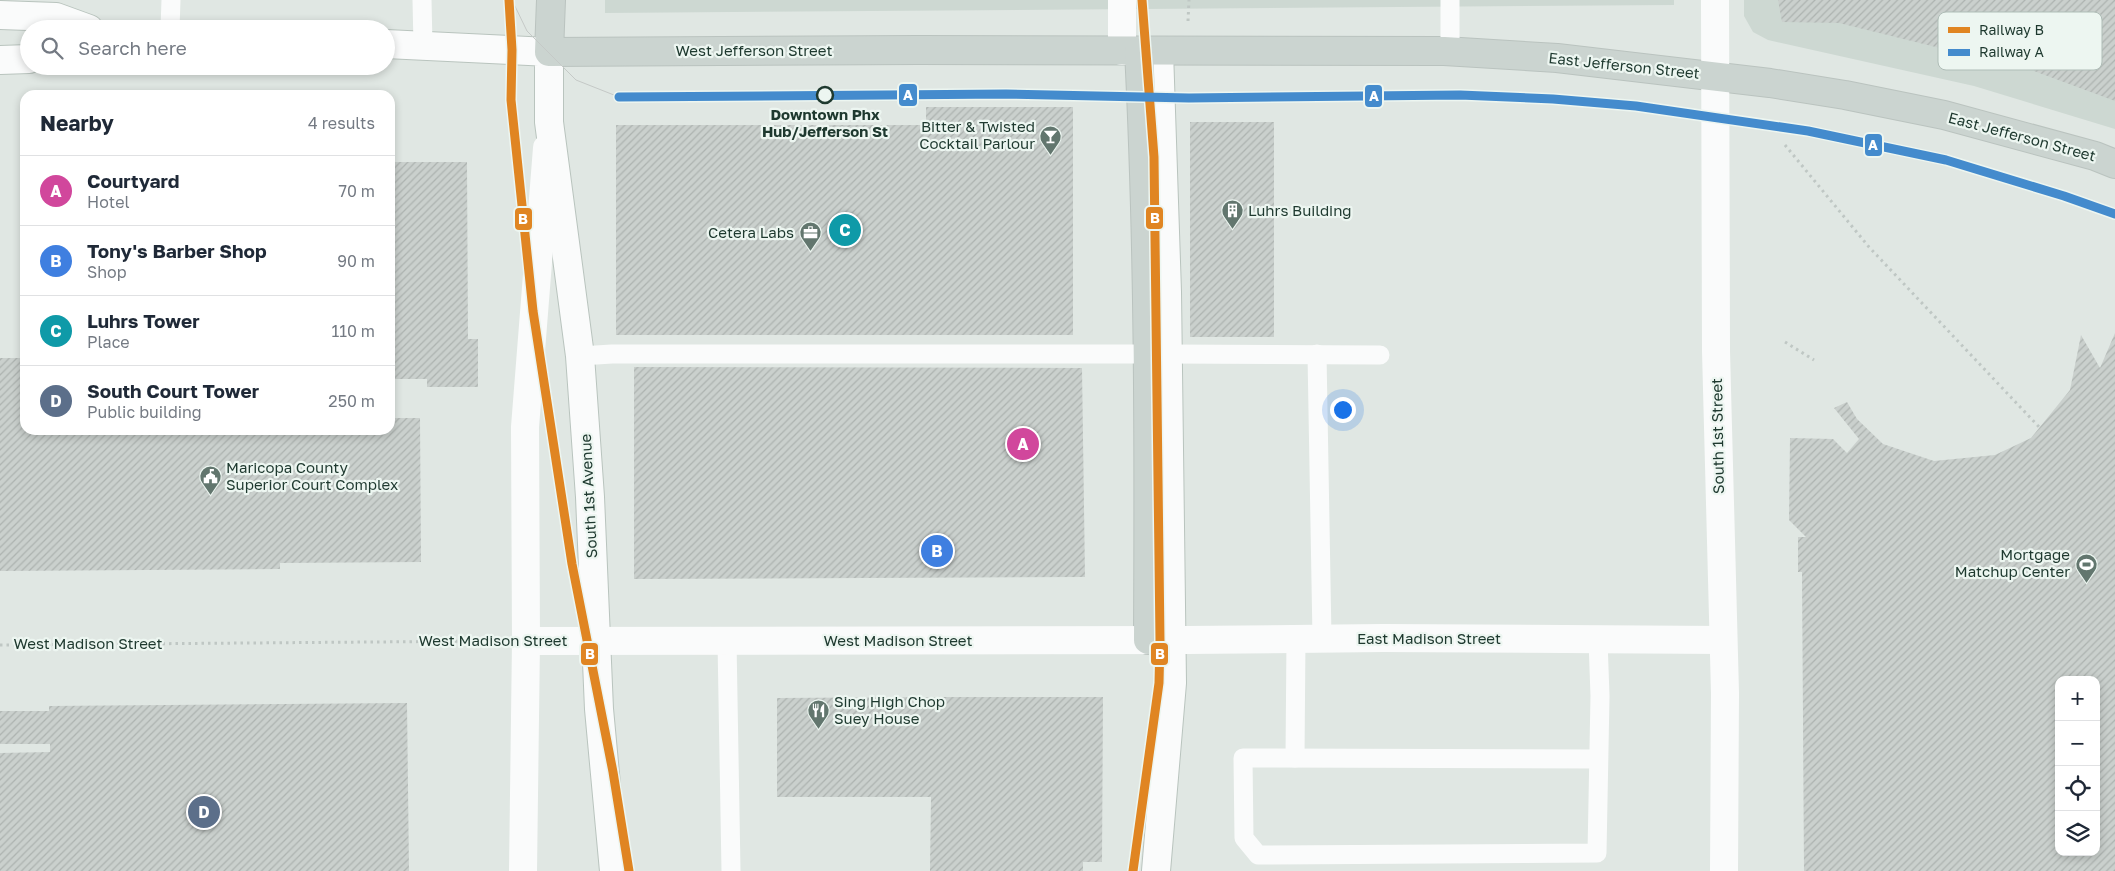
<!DOCTYPE html>
<html lang="en">
<head>
<meta charset="utf-8">
<style>
  body { margin:0; font-family:"Golos Text",sans-serif; background:#f2f2f3; color:#1f2937 }
  .controls { position:absolute; right:15px; bottom:15px; display:grid; overflow:hidden; border-radius:10px; box-shadow:0 2px 8px #0003 }
  .controls button { width:45px; height:45px; display:grid; place-items:center; padding:0; border:0; border-bottom:1px solid #e0e1e3; background:#fff; color:#1f2937; font:25px sans-serif }
  .you { position:absolute; left:1342px; top:409px; width:18px; height:18px; margin:-12px; border:4px solid #fff; border-radius:50%; background:#1a73e8; box-shadow:0 0 0 8px #1a73e833 }
  .badge { display:grid; place-items:center; width:32px; height:32px; border-radius:50%; background:#111827; color:#fff; font-size:16px; font-weight:700 }
  .pin { position:absolute; translate:-50% -50%; border:2px solid #fff; box-shadow:0 1px 5px #0006 }
  .list { margin:0; padding:0; list-style:none }
  h2 { display:flex; justify-content:space-between; align-items:center; height:65px; margin:0; padding:0 20px; font-size:21px }
  h2 small { font-size:16px; font-weight:400; color:#747a83 }
  .list li { display:grid; grid-template-columns:32px 1fr auto; gap:15px; align-items:center; box-sizing:border-box; height:70px; padding:0 20px; border-top:1px solid #e0e1e3 }
  .list b { display:block; font-size:19px; white-space:nowrap }
  .list p { margin:0; font-size:16px; white-space:nowrap; color:#747a83 }
  .list em { font-size:16px; font-style:normal; color:#747a83 }
  .icon { flex:none; width:28px; height:28px; fill:none; stroke:currentColor; stroke-width:2; stroke-linecap:round; stroke-linejoin:round }
  .map { position:relative; flex:none; width:2115px; height:871px; overflow:hidden }
  .search { position:absolute; background:#fff; box-shadow:0 2px 8px #0003; left:20px; top:20px; width:375px; height:55px; display:flex; align-items:center; gap:12px; box-sizing:border-box; padding:0 18px; border-radius:28px; color:#747a83; font-size:19px }
  .panel { position:absolute; background:#fff; box-shadow:0 2px 8px #0003; left:20px; top:90px; width:375px; height:345px; border-radius:15px }
  .map>svg:first-child { display:block }
  .built { fill:#cdd8d2 }
  .building { fill:url(#building-hatch); fill-rule:evenodd }
  .lines { fill:none; stroke-linecap:round; stroke-linejoin:round }
  .secondary-casing { stroke:#b9c4be; stroke-width:30 }
  .primary-casing { stroke:#bac3bf; stroke-width:30 }
  .path { stroke:#bfc7c4; stroke-width:3; stroke-dasharray:2.5 4; stroke-linecap:butt }
  .lane { stroke:#fafbfb; stroke-width:19 }
  .street { stroke:#fafbfb; stroke-width:28 }
  .secondary { stroke:#fafbfb; stroke-width:28 }
  .primary { stroke:#cbd4d0; stroke-width:28 }
  .tram { stroke:#c5c9c7; stroke-width:1 }
  .rail-1-casing { stroke:#edf6f1; stroke-width:12 }
  .rail-2-casing { stroke:#edf6f1; stroke-width:12 }
  .rail-1 { stroke:#e08522; stroke-width:9 }
  .rail-2 { stroke:#448bcd; stroke-width:9 }
  .stop-dot { fill:#edf6f1; stroke:#1e392f; stroke-width:2.5 }
  .labels { text-anchor:middle; stroke-width:4.5; stroke-linejoin:round; paint-order:stroke }
  .street-label { font-size:15px; fill:#1e392f; stroke:#edf6f1 }
  .stop-label { font-size:15px; font-weight:bold; fill:#1e392f; stroke:#edf6f1 }
  .poi-label { font-size:15px; fill:#1e392f; stroke:#edf6f1; text-anchor:end }
  .key { fill:#edf6f1; stroke:#afbdb7; stroke-width:1 }
  .key-label { font-size:14px; fill:#1e392f }
  .line-badge { stroke:#edf6f1; stroke-width:2 }
  .badge-label { font-size:14px; text-anchor:middle; font-weight:bold; fill:#fff }
</style>
</head>
<body>
<div class="map">
<svg width="2115" height="871" viewBox="0 0 2115 871">
  <defs>
    <pattern id="building-hatch" width="6" height="6" patternUnits="userSpaceOnUse" patternTransform="scale(1.25)"><rect width="6" height="6" fill="#cad0cd"/><path d="M-1 1l2-2M0 6l6-6M5 7l2-2" fill="none" stroke="#adb3b0"/></pattern>
  </defs>
  <rect width="100%" height="100%" fill="#e0e7e3"/>
  <g class="built">
    <path d="M 605,0 L 1674,0 L 1674,5 L 605,13 Z"/>
    <path d="M 1744,0 L 2115,0 L 2115,129 L 1974,86 L 1768,40 L 1753,32 L 1744,16 Z"/>
  </g>
  <g class="building">
    <path d="M 1778,0 L 2115,0 L 2115,101 L 2034,71 L 2037,61 L 2002,48 L 1996,62 L 1839,23 L 1782,22 Z"/>
    <path d="M 926,107 L 1073,107 L 1073,335 L 616,335 L 616,125 L 926,125 Z"/>
    <rect x="1190" y="122" width="84" height="215"/>
    <path d="M 390,162 L 467,162 L 468,339 L 478,339 L 478,387 L 427,387 L 427,379 L 390,379 Z"/>
    <path d="M 2115,333 L 2115,871 L 1804,871 L 1802,572 L 1798,572 L 1798,537 L 1806,537 L 1789,520 L 1790,438 L 1833,439 L 1847,453 L 1859,439 L 1834,408 L 1847,402 L 1857,419 L 1883,444 L 1934,461 L 1995,455 L 2031,438 L 2070,390 L 2081,335 L 2100,368 ZM 2059,680 L 2096,680 L 2096,852 L 2059,852 Z"/>
    <path d="M 0,358 L 25,358 L 25,430 L 390,430 L 390,418 L 420,418 L 421,562 L 280,563 L 280,569 L 0,571 Z"/>
    <path d="M 634,367 L 1082,368 L 1085,577 L 634,579 Z"/>
    <path d="M 931,697 L 1103,697 L 1102,862 L 1083,862 L 1083,871 L 930,871 L 931,797 L 777,797 L 777,698 Z"/>
    <path d="M 407,703 L 409,871 L 0,871 L 0,753 L 50,752 L 50,744 L 0,744 L 0,711 L 49,711 L 49,706 Z"/>
  </g>
  <g class="lines">
    <defs>
      <g id="secondary">
        <path d="M 0,15 L 56,17 L 89,29"/>
        <path d="M 386,44 L 549,52 L 549,122 L 580,356 L 590,497 L 599,709 L 614,871"/>
        <path d="M 0,60 L 29,59"/>
        <path d="M 1156,871 L 1172,683 L 1167,292 L 1159,51"/>
      </g>
      <g id="primary">
        <path d="M 551,0 L 549,52 L 918,50 L 1444,51 L 1557,58 L 1770,83 L 1845,95 L 1944,115 L 2095,156 L 2115,164"/>
        <path d="M 1139,51 C 1149,247 1149,444 1148,640"/>
      </g>
    </defs>
    <use href="#secondary" class="secondary-casing"/>
    <use href="#primary" class="primary-casing"/>
    <g class="path">
      <path d="M 1188,21 L 1189,0"/>
      <path d="M 1785,145 L 1869,247 L 2040,428"/>
      <path d="M 1785,342 L 1814,360"/>
      <path d="M 0,645 L 495,641"/>
    </g>
    <g class="lane">
      <path d="M 422,0 L 423,45"/>
      <path d="M 1450,0 L 1450,51"/>
      <path d="M 170,29 L 171,0"/>
      <path d="M 1168,354 L 1380,355"/>
      <path d="M 1317,354 L 1322,638"/>
      <path d="M 580,356 L 612,354 L 1147,354"/>
      <path d="M 1598,640 L 1600,696 L 1597,853 L 1258,855 L 1244,838 L 1243,758 L 1598,759"/>
      <path d="M 727,641 L 731,871"/>
      <path d="M 1295,758 L 1296,638"/>
    </g>
    <g class="street">
      <path d="M 1122,0 L 1122,51"/>
      <path d="M 1715,0 L 1716,351 L 1725,693 L 1724,871"/>
      <path d="M 526,641 L 1187,640 L 1383,638 L 1723,640"/>
      <path d="M 523,871 L 526,641 L 525,427 L 547,148"/>
    </g>
    <use href="#secondary" class="secondary"/>
    <use href="#primary" class="primary"/>
    <path class="tram" d="M 512,0 L 527,31 L 576,80 L 619,97"/>
    <defs>
      <g id="rail-1">
        <path d="M 509,0 L 512,50 L 511,100 L 533,311 L 572,564 L 613,772 L 629,871"/>
        <path d="M 1133,871 L 1159,683 L 1160,640 L 1154,157 L 1142,0"/>
      </g>
      <path id="rail-2" d="M 619,97 L 1006,94 L 1189,98 L 1460,95 L 1553,99 L 1636,106 L 1808,131 L 1946,160 L 2064,196 L 2115,214"/>
    </defs>
    <use href="#rail-1" class="rail-1-casing"/>
    <use href="#rail-2" class="rail-2-casing"/>
    <use href="#rail-1" class="rail-1"/>
    <use href="#rail-2" class="rail-2"/>
  </g>
  <defs>
    <symbol id="bar-pin" viewBox="-11 -11 22 30"><path d="M0 17L-7.5 6A9.5 9.5 0 1 1 7.5 6Z" fill="#62766e" stroke="#edf6f1"/><path d="M-6-5H6L.8 .8V4.5H3.5V6h-7V4.5H-.8V.8Z" fill="#fff"/></symbol>
    <symbol id="building-pin" viewBox="-11 -11 22 30"><path d="M0 17L-7.5 6A9.5 9.5 0 1 1 7.5 6Z" fill="#62766e" stroke="#edf6f1"/><path d="M-4-6H4V6H1V3H-1V6H-4ZM-2.5-4.3h1.7v1.8h-1.7ZM.8-4.3h1.7v1.8H.8ZM-2.5-1h1.7V.8h-1.7ZM.8-1h1.7V.8H.8Z" fill="#fff"/></symbol>
    <symbol id="office-pin" viewBox="-11 -11 22 30"><path d="M0 17L-7.5 6A9.5 9.5 0 1 1 7.5 6Z" fill="#62766e" stroke="#edf6f1"/><path d="M-6-3h4V-5.5h4V-3h4V5H-6ZM-1-4.5V-3h2v-1.5ZM-6 0V1H6V0Z" fill="#fff"/></symbol>
    <symbol id="civic-pin" viewBox="-11 -11 22 30"><path d="M0 17L-7.5 6A9.5 9.5 0 1 1 7.5 6Z" fill="#62766e" stroke="#edf6f1"/><path d="M-.6-6.5H3V-4.5H.6V-3L4-1V1h2V6H-6V1h2V-1L-.6-3ZM-1.2 2.5V6h2.4V2.5Z" fill="#fff"/></symbol>
    <symbol id="stadium-pin" viewBox="-11 -11 22 30"><path d="M0 17L-7.5 6A9.5 9.5 0 1 1 7.5 6Z" fill="#62766e" stroke="#edf6f1"/><path d="M0-5a6.5 5 0 1 0 0 10a6.5 5 0 1 0 0-10ZM-3.5-1.8h7v3.6h-7Z" fill="#fff"/></symbol>
    <symbol id="restaurant-pin" viewBox="-11 -11 22 30"><path d="M0 17L-7.5 6A9.5 9.5 0 1 1 7.5 6Z" fill="#62766e" stroke="#edf6f1"/><path d="M-5-6h1v4h1v-4h1v4h1v-4h1v5L-1.5 .5V6h-2V.5L-5-1ZM5-6V6H3V1.5H1.5Q1.5-4 5-6Z" fill="#fff"/></symbol>
  </defs>
  <g fill-rule="evenodd">
    <use href="#bar-pin" x="1038" y="124" width="25" height="34"/>
    <use href="#building-pin" x="1220" y="198" width="25" height="34"/>
    <use href="#office-pin" x="798" y="220" width="25" height="34"/>
    <use href="#civic-pin" x="198" y="464" width="25" height="34"/>
    <use href="#stadium-pin" x="2074" y="552" width="25" height="34"/>
    <use href="#restaurant-pin" x="806" y="698" width="25" height="34"/>
  </g>
  <circle class="stop-dot" cx="825" cy="95" r="8"/>
  <g class="labels">
    <g class="street-label">
      <text x="754" y="56">West Jefferson Street</text>
      <text transform="translate(1624 66) rotate(6)" y="5">East Jefferson Street</text>
      <text transform="translate(2022 137) rotate(15)" y="5">East Jefferson Street</text>
      <text transform="translate(1718 436) rotate(-91)" y="5">South 1st Street</text>
      <text transform="translate(589 496) rotate(-93)" y="5">South 1st Avenue</text>
      <text x="1429" y="644">East Madison Street</text>
      <text x="493" y="646">West Madison Street</text>
      <text x="898" y="646">West Madison Street</text>
      <text x="88" y="649">West Madison Street</text>
    </g>
    <g class="stop-label">
      <text x="825" y="120">Downtown Phx<tspan x="825" dy="17">Hub/Jefferson St</tspan></text>
    </g>
    <g class="poi-label">
      <text x="1035" y="132">Bitter &amp; Twisted<tspan x="1035" dy="17">Cocktail Parlour</tspan></text>
      <text x="1248" y="216" text-anchor="start">Luhrs Building</text>
      <text x="794" y="238">Cetera Labs</text>
      <text x="226" y="473" text-anchor="start">Maricopa County<tspan x="226" dy="17">Superior Court Complex</tspan></text>
      <text x="2070" y="560">Mortgage<tspan x="2070" dy="17">Matchup Center</tspan></text>
      <text x="834" y="707" text-anchor="start">Sing High Chop<tspan x="834" dy="17">Suey House</tspan></text>
    </g>
  </g>
  <rect x="1938" y="12" width="164" height="58" rx="8" class="key"/>
  <rect x="1948" y="27" width="22" height="6" fill="#e08522"/>
  <rect x="1948" y="49" width="22" height="7" fill="#448bcd"/>
  <g class="key-label">
    <text x="1979" y="35">Railway B</text>
    <text x="1979" y="57">Railway A</text>
  </g>
  <g class="line-badge">
    <rect x="898" y="83" width="20" height="24" rx="5" fill="#448bcd"/>
    <rect x="1364" y="84" width="19" height="24" rx="5" fill="#448bcd"/>
    <rect x="1864" y="133" width="19" height="24" rx="5" fill="#448bcd"/>
    <rect x="1145" y="206" width="19" height="24" rx="5" fill="#e08522"/>
    <rect x="514" y="207" width="19" height="24" rx="5" fill="#e08522"/>
    <rect x="580" y="642" width="19" height="24" rx="5" fill="#e08522"/>
    <rect x="1150" y="642" width="19" height="24" rx="5" fill="#e08522"/>
  </g>
  <g class="badge-label">
    <text x="908" y="100">A</text>
    <text x="1374" y="101">A</text>
    <text x="1873" y="150">A</text>
    <text x="1155" y="223">B</text>
    <text x="523" y="224">B</text>
    <text x="590" y="659">B</text>
    <text x="1160" y="659">B</text>
  </g>
</svg>
<div class="controls">
<button>+</button>
<button>−</button>
<button><svg class="icon" aria-label="locate" viewBox="0 0 24 24"><circle cx="12" cy="12" r="6"/><path d="M12 2v4M12 18v4M2 12h4M18 12h4"/></svg></button>
<button><svg class="icon" aria-label="layers" viewBox="0 0 24 24"><path d="M12 4l9 5-9 5-9-5zM3 14l9 5 9-5"/></svg></button>
</div>
<div class="you"></div>
<div class="pin badge" style="left:1023px;top:444px;background:#d1479c">A</div>
<div class="pin badge" style="left:937px;top:551px;background:#3f7fe0">B</div>
<div class="pin badge" style="left:845px;top:230px;background:#0f9aa8">C</div>
<div class="pin badge" style="left:204px;top:812px;background:#5c6f8a">D</div>
<div class="search"><svg class="icon" aria-label="search" viewBox="0 0 24 24"><circle cx="10" cy="10" r="6"/><path d="M15 15l6 6"/></svg>Search here</div>
<section class="panel">
<h2>Nearby<small>4 results</small></h2>
<ul class="list">
<li><span class="badge" style="background:#d1479c">A</span><div><b>Courtyard</b><p>Hotel</p></div><em>70 m</em></li>
<li><span class="badge" style="background:#3f7fe0">B</span><div><b>Tony's Barber Shop</b><p>Shop</p></div><em>90 m</em></li>
<li><span class="badge" style="background:#0f9aa8">C</span><div><b>Luhrs Tower</b><p>Place</p></div><em>110 m</em></li>
<li><span class="badge" style="background:#5c6f8a">D</span><div><b>South Court Tower</b><p>Public building</p></div><em>250 m</em></li>
</ul>
</section>
</div>
</body>
</html>
